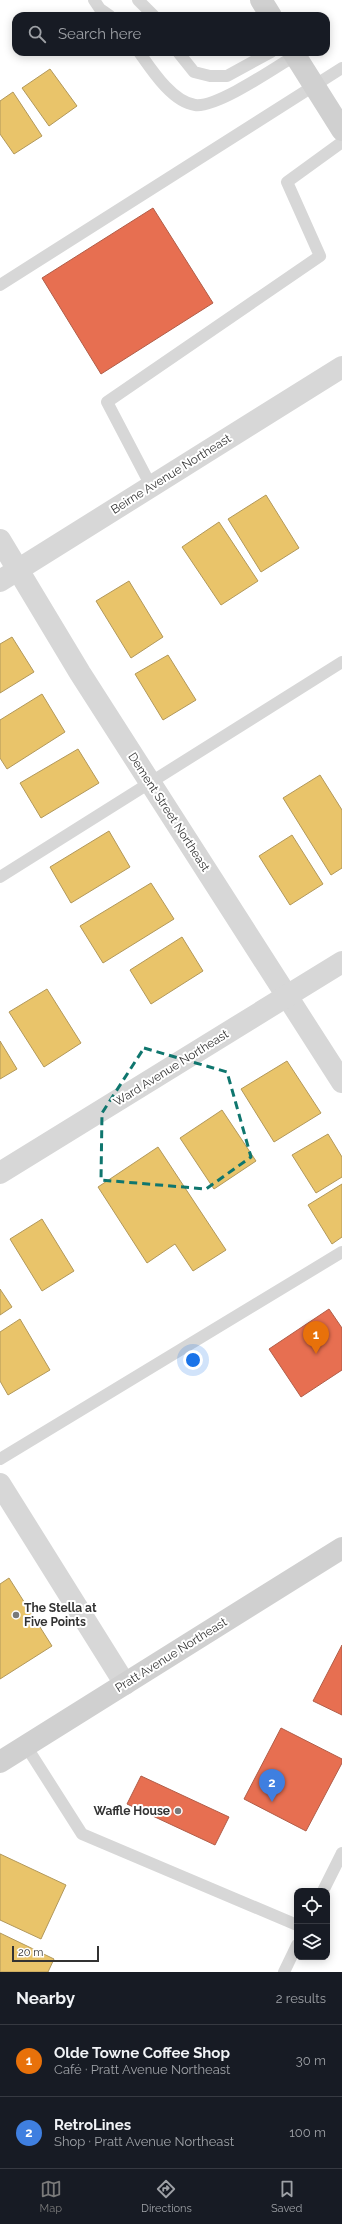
<!DOCTYPE html>
<html lang="en">
<head>
<meta charset="utf-8">
<style>
  body { margin:0; font-family:Raleway,sans-serif; background:#242831; color:#f1f3f6 }
  .controls { position:absolute; right:12px; bottom:12px; display:grid; overflow:hidden; border-radius:8px; box-shadow:0 2px 10px #0003 }
  .controls button { width:36px; height:36px; display:grid; place-items:center; padding:0; border:0; border-bottom:1px solid #363941; background:#171b24; color:#f1f3f6; font:20px sans-serif }
  .scale { position:absolute; left:12px; bottom:10px; width:87px; box-sizing:border-box; padding-left:4px; border:2px solid #333; border-top:0; font-size:11px; line-height:14px; white-space:nowrap; color:#333; -webkit-text-stroke:3px #fff; paint-order:stroke }
  .you { position:absolute; left:193px; top:1360px; width:14px; height:14px; margin:-10px; border:3px solid #fff; border-radius:50%; background:#1a73e8; box-shadow:0 0 0 6px #1a73e833 }
  .badge { display:grid; place-items:center; width:26px; height:26px; border-radius:50%; background:#7a7a7a; color:#fff; font-size:13px; font-weight:700 }
  .pin { position:absolute; translate:-50% -33px; filter:drop-shadow(0 1px 2px #0008) }
  .pin::after { content:''; position:absolute; top:21px; width:14px; height:12px; background:inherit; clip-path:polygon(0 0,100% 0,50% 100%) }
  .list { margin:0; padding:0; list-style:none }
  h2 { display:flex; justify-content:space-between; align-items:center; height:52px; margin:0; padding:0 16px; font-size:17px }
  h2 small { font-size:13px; font-weight:400; color:#9ea1a6 }
  .list li { display:grid; grid-template-columns:26px 1fr auto; gap:12px; align-items:center; box-sizing:border-box; height:72px; padding:0 16px; border-top:1px solid #363941 }
  .list b { display:block; font-size:15px; white-space:nowrap }
  .list p { margin:0; font-size:13px; white-space:nowrap; color:#9ea1a6 }
  .list em { font-size:13px; font-style:normal; color:#9ea1a6 }
  .icon { flex:none; width:22px; height:22px; fill:none; stroke:currentColor; stroke-width:2; stroke-linecap:round; stroke-linejoin:round }
  .map { position:relative; flex:none; width:342px; height:1972px; overflow:hidden }
  .search { position:absolute; background:#171b24; box-shadow:0 2px 10px #0003; left:12px; right:12px; top:12px; height:44px; display:flex; align-items:center; gap:10px; box-sizing:border-box; padding:0 14px; border-radius:12px; color:#9ea1a6; font-size:15px }
  .sheet { height:196px; background:#171b24 }
  nav { display:flex; justify-content:space-around; align-items:center; box-sizing:border-box; height:56px; border-top:1px solid #363941; background:#171b24; font-size:11px; color:#9ea1a6 }
  nav a { display:grid; justify-items:center; gap:2px }
  nav .on { color:#7a7a7a }
  .map>svg:first-child { display:block }
  .homes { fill:#e9c46a; stroke:#b2985a }
  .shops { fill:#e76f51; stroke:#b15d48 }
  .lines { fill:none; stroke-linecap:round; stroke-linejoin:round }
  .lane { stroke:#d7d7d7; stroke-width:12 }
  .street { stroke:#d7d7d7; stroke-width:22 }
  .secondary { stroke:#d0d0d0; stroke-width:22 }
  .marked { fill:none; stroke:#0f766e; stroke-width:3; stroke-dasharray:8 5; stroke-linejoin:round }
  .poi-dot { fill:#7a7a7a; stroke:#fff; stroke-width:1.5 }
  .labels { text-anchor:middle; stroke-width:4; stroke-linejoin:round; paint-order:stroke }
  .street-label { font-size:12px; fill:#333; stroke:#fff }
  .poi-label { font-size:12px; font-weight:bold; fill:#333; stroke:#fff; text-anchor:start }
</style>
</head>
<body>
<div class="map">
<svg width="342" height="1972" viewBox="0 0 342 1972">
  <rect width="100%" height="100%" fill="#fff"/>
  <g class="homes">
    <path d="M 50,69 L 77,106 L 49,126 L 22,88 Z"/>
    <path d="M 13,92 L 42,136 L 14,154 L 0,134 L 0,101 Z"/>
    <path d="M 266,495 L 299,548 L 261,572 L 228,519 Z"/>
    <path d="M 219,522 L 258,581 L 221,605 L 182,547 Z"/>
    <path d="M 129,581 L 163,637 L 131,658 L 96,601 Z"/>
    <path d="M 12,637 L 34,672 L 0,693 L 0,644 Z"/>
    <path d="M 168,655 L 196,700 L 163,720 L 135,674 Z"/>
    <path d="M 42,694 L 65,732 L 7,769 L 0,758 L 0,720 Z"/>
    <path d="M 78,749 L 99,783 L 41,818 L 20,783 Z"/>
    <path d="M 320,775 L 342,810 L 342,868 L 331,875 L 283,798 Z"/>
    <path d="M 109,831 L 130,867 L 71,903 L 50,867 Z"/>
    <path d="M 292,835 L 323,884 L 290,905 L 259,856 Z"/>
    <path d="M 151,883 L 174,919 L 103,963 L 80,926 Z"/>
    <path d="M 182,937 L 203,971 L 151,1004 L 130,970 Z"/>
    <path d="M 47,989 L 81,1043 L 44,1067 L 9,1012 Z"/>
    <path d="M 0,1041 L 17,1069 L 0,1079 Z"/>
    <path d="M 287,1061 L 321,1113 L 274,1142 L 241,1089 Z"/>
    <path d="M 222,1110 L 256,1161 L 214,1189 L 180,1138 Z"/>
    <path d="M 328,1134 L 342,1157 L 342,1177 L 316,1193 L 292,1155 Z"/>
    <path d="M 158,1147 L 226,1250 L 193,1271 L 175,1244 L 147,1263 L 98,1187 Z"/>
    <path d="M 342,1184 L 342,1237 L 332,1244 L 308,1205 Z"/>
    <path d="M 42,1219 L 74,1271 L 42,1291 L 10,1239 Z"/>
    <path d="M 0,1289 L 12,1307 L 0,1315 Z"/>
    <path d="M 20,1319 L 50,1370 L 8,1395 L 0,1381 L 0,1332 Z"/>
    <path d="M 9,1578 L 52,1646 L 0,1679 L 0,1584 Z"/>
    <path d="M 0,1854 L 66,1885 L 41,1939 L 0,1920 Z"/>
    <path d="M 0,1933 L 54,1959 L 48,1972 L 0,1972 Z"/>
  </g>
  <g class="shops">
    <path d="M 153,208 L 213,303 L 101,374 L 42,278 Z"/>
    <path d="M 329,1309 L 342,1328 L 342,1370 L 301,1397 L 269,1349 Z"/>
    <path d="M 342,1645 L 342,1715 L 313,1701 Z"/>
    <path d="M 281,1728 L 342,1759 L 342,1763 L 306,1831 L 244,1799 Z"/>
    <path d="M 141,1776 L 229,1817 L 215,1845 L 127,1804 Z"/>
  </g>
  <g class="lines">
    <g class="lane">
      <path d="M 94,0 L 100,9 L 110,16"/>
      <path d="M 138,0 L 154,16"/>
      <path d="M 139,52 C 151,69 172,102 195,105 C 217,108 276,67 296,55"/>
      <path d="M 178,52 L 194,72 L 210,76 L 227,76 L 271,52"/>
      <path d="M 0,285 L 342,68"/>
      <path d="M 151,486 L 107,402 L 320,256 L 287,182 L 342,142"/>
      <path d="M 0,877 L 342,662"/>
      <path d="M 0,1459 L 342,1252"/>
      <path d="M 26,1746 L 82,1834 L 297,1925"/>
      <path d="M 323,1891 L 342,1853"/>
      <path d="M 284,1972 L 297,1945"/>
    </g>
    <g class="street">
      <path d="M 0,540 L 80,673 L 342,1082"/>
      <path d="M 0,581 L 342,367"/>
      <path d="M 0,1173 L 342,962"/>
      <path d="M 0,1484 L 125,1684"/>
    </g>
    <g class="secondary">
      <path d="M 261,0 L 271,16"/>
      <path d="M 293,52 L 342,130"/>
      <path d="M 0,1762 L 342,1548"/>
    </g>
  </g>
  <path class="marked" d="M 144,1048 L 227,1072 L 251,1157 L 206,1189 L 101,1180 L 102,1113 Z"/>
  <g class="poi-dot">
    <circle cx="16" cy="1615" r="4"/>
    <circle cx="178" cy="1811" r="4"/>
  </g>
  <g class="labels">
    <g class="street-label">
      <text transform="translate(171 474) rotate(-32)" y="4">Beirne Avenue Northeast</text>
      <text transform="translate(169 812) rotate(57)" y="4">Dement Street Northeast</text>
      <text transform="translate(171 1068) rotate(-32)" y="4">Ward Avenue Northeast</text>
      <text transform="translate(171 1655) rotate(-32)" y="4">Pratt Avenue Northeast</text>
    </g>
    <g class="poi-label">
      <text x="24" y="1612">The Stella at<tspan x="24" dy="14">Five Points</tspan></text>
      <text x="170" y="1815" text-anchor="end">Waffle House</text>
    </g>
  </g>
</svg>
<div class="controls">
<button><svg class="icon" aria-label="locate" viewBox="0 0 24 24"><circle cx="12" cy="12" r="6"/><path d="M12 2v4M12 18v4M2 12h4M18 12h4"/></svg></button>
<button><svg class="icon" aria-label="layers" viewBox="0 0 24 24"><path d="M12 4l9 5-9 5-9-5zM3 14l9 5 9-5"/></svg></button>
</div>
<div class="scale">20 m</div>
<div class="you"></div>
<div class="pin badge" style="left:316px;top:1354px;background:#e8710a">1</div>
<div class="pin badge" style="left:272px;top:1802px;background:#3f7fe0">2</div>
<div class="search"><svg class="icon" aria-label="search" viewBox="0 0 24 24"><circle cx="10" cy="10" r="6"/><path d="M15 15l6 6"/></svg>Search here</div>
</div>
<section class="sheet">
<h2>Nearby<small>2 results</small></h2>
<ul class="list">
<li><span class="badge" style="background:#e8710a">1</span><div><b>Olde Towne Coffee Shop</b><p>Café · Pratt Avenue Northeast</p></div><em>30 m</em></li>
<li><span class="badge" style="background:#3f7fe0">2</span><div><b>RetroLines</b><p>Shop · Pratt Avenue Northeast</p></div><em>100 m</em></li>
</ul>
</section>
<nav>
<a class="on"><svg class="icon" aria-label="map" viewBox="0 0 24 24"><path d="M3 6l6-2 6 2 6-2v14l-6 2-6-2-6 2zM9 4v14M15 6v14"/></svg>Map</a>
<a><svg class="icon" aria-label="directions" viewBox="0 0 24 24"><path d="M12 3l9 9-9 9-9-9zM9 14v-3h6M13 9l2 2-2 2"/></svg>Directions</a>
<a><svg class="icon" aria-label="saved" viewBox="0 0 24 24"><path d="M7 4h10v16l-5-4-5 4z"/></svg>Saved</a>
</nav>
</body>
</html>
